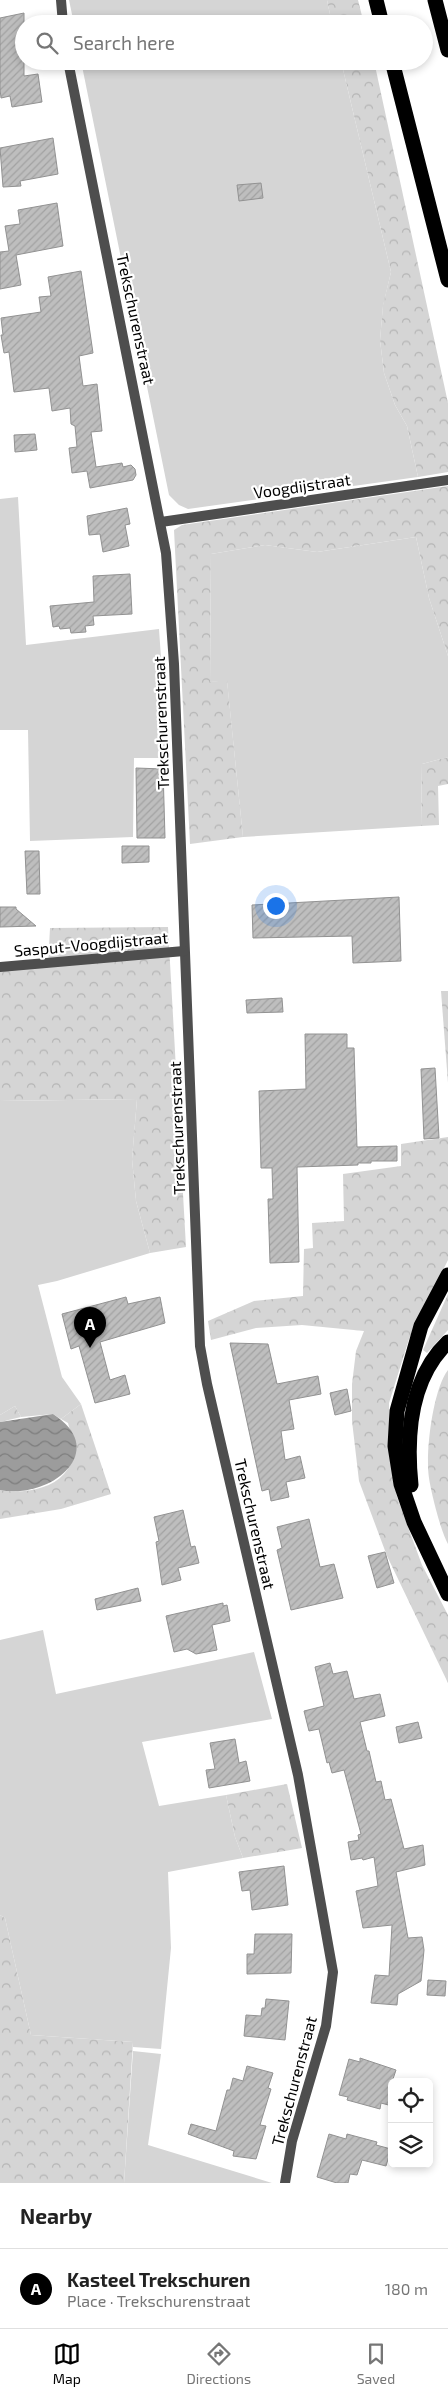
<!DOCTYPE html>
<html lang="en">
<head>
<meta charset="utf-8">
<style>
  body { margin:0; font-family:"Exo 2",sans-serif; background:#f6f6f6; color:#222 }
  .controls { position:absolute; right:15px; bottom:15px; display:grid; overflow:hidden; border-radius:8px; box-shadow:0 2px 8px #0003 }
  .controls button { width:45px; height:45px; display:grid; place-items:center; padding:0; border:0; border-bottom:1px solid #e0e0e0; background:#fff; color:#222; font:25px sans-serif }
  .you { position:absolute; left:275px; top:905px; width:18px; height:18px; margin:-12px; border:4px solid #fff; border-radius:50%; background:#1a73e8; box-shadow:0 0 0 8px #1a73e833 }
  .badge { display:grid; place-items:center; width:32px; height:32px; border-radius:50%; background:#000; color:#fff; font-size:16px; font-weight:700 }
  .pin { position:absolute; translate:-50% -41px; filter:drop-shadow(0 1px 2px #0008) }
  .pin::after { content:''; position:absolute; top:26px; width:18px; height:15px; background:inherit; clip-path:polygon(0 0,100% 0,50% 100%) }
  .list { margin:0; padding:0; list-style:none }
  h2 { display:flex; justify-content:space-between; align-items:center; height:65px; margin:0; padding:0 20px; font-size:21px }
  h2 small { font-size:16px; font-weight:400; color:#767676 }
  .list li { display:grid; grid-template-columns:32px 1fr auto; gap:15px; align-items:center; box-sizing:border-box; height:80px; padding:0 20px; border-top:1px solid #e0e0e0 }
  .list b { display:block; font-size:19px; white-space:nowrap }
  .list p { margin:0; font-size:16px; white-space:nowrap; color:#767676 }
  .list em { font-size:16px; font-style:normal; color:#767676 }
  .icon { flex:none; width:28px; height:28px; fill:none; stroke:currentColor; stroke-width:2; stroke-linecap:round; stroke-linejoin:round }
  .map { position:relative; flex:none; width:448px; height:2183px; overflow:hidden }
  .search { position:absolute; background:#fff; box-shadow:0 2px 8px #0003; left:15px; right:15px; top:15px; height:55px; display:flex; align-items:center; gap:12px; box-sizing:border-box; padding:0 18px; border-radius:28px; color:#767676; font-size:19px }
  .sheet { height:145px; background:#fff }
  nav { display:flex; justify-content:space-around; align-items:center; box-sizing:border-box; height:70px; border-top:1px solid #e0e0e0; background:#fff; font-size:14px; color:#767676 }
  nav a { display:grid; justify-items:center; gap:2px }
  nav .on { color:#000 }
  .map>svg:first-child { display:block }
  .green { fill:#d5d5d5 }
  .forest { fill:url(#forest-crowns) }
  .water { fill:url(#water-waves) }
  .building { fill:url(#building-hatch); stroke:#929292 }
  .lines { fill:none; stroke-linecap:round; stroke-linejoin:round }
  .street { stroke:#4e4e4e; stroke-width:10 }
  .highway { stroke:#000; stroke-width:15 }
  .labels { text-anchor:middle; stroke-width:4.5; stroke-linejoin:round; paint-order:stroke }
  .street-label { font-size:16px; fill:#000; stroke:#fff }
</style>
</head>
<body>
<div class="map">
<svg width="448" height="2183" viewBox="0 0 448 2183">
  <defs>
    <pattern id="forest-crowns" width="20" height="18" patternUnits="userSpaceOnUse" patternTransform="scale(1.25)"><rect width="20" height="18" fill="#d5d5d5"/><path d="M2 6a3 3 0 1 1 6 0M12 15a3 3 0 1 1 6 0" fill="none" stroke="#b5b5b5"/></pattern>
    <pattern id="water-waves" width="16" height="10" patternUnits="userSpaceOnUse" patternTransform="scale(1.25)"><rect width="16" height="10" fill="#9c9c9c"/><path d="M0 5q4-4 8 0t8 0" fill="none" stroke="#7d7d7d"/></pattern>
    <pattern id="building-hatch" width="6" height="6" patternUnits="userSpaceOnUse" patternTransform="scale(1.25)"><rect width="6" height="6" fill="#bebebe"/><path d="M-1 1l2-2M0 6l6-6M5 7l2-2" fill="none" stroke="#a2a2a2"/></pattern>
  </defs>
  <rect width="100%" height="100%" fill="#fff"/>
  <g class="green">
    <path d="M 69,0 L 327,0 L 332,24 L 74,24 Z"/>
    <path d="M 81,61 L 341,61 L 391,272 L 383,306 L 380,340 L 384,373 L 395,405 L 407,426 L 418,477 L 188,509 L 179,505 L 169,495 Z"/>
    <path d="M 18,497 L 26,645 L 159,629 L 168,758 L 134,758 L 133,837 L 30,841 L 28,730 L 0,730 L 0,499 Z"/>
    <path d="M 416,537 L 429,598 L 448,656 L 448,757 L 422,764 L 421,826 L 243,837 L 227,681 L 210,682 L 211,554 L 265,545 L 317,552 Z"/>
    <path d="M 137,1099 L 132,1159 L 136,1201 L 150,1253 L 57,1281 L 38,1285 L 62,1377 L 81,1404 L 61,1419 L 53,1414 L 21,1417 L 15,1406 L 0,1415 L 0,1101 Z"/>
    <path d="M 43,1630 L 56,1694 L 254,1652 L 272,1719 L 142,1742 L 159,1806 L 226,1795 L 235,1837 L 243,1858 L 168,1872 L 171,1948 L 161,2049 L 133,2047 L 133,2042 L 31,2035 L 5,1918 L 0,1915 L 0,1640 Z"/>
    <path d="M 133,2051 L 161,2054 L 148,2145 L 272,2183 L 124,2183 Z"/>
  </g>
  <g class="forest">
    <path d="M 327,0 L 358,0 L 364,24 L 332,24 Z"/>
    <path d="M 341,61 L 374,61 L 448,403 L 448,472 L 418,477 L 407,426 L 395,405 L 384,373 L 380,340 L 383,305 L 391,272 Z"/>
    <path d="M 448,486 L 448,656 L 429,598 L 416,537 L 317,552 L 265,545 L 211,554 L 210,682 L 227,680 L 243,837 L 190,844 L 174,530 L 182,525 Z"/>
    <path d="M 448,757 L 448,784 L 438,786 L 439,825 L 421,826 L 422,764 Z"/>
    <path d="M 168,927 L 186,1247 L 150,1253 L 136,1201 L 132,1159 L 137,1099 L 0,1101 L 0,970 L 48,966 L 50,928 Z"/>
    <path d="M 441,991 L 448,991 L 448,1083 Z"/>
    <path d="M 448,1137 L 448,1260 L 409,1339 L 389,1403 L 389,1454 L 397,1497 L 422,1565 L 448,1615 L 448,1683 L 387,1556 L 359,1481 L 352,1421 L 352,1384 L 356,1351 L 364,1331 L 302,1325 L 256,1328 L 211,1340 L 208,1321 L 254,1301 L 303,1296 L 304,1249 L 313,1248 L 312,1223 L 344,1221 L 343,1174 L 401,1166 L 401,1144 Z"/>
    <path d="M 448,1294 L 448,1330 L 427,1353 L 423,1350 Z"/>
    <path d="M 448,1370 L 448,1544 C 441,1532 431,1492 429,1478 C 425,1453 433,1389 448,1370 Z"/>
    <path d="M 81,1404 L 111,1494 L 61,1509 L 0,1519 L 0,1490 C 20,1494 50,1490 64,1474 C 70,1468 72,1459 76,1452 L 68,1423 L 61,1419 Z"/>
    <path d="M 15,1406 L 21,1417 L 0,1422 L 0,1415 Z"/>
    <path d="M 287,1784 L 302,1848 L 243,1858 L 235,1837 L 226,1795 Z"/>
    <path d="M 0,1915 L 5,1918 L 31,2035 L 133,2042 L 124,2183 L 0,2183 Z"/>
  </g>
  <path class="water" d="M 53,1414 C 111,1451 50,1500 0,1490 L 0,1422 Z"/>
  <g class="building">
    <path d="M 24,13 L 24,76 L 38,74 L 42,102 L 12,107 L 10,96 L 1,98 L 0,89 L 0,18 Z"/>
    <path d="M 53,138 L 58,174 L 20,181 L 21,186 L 3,187 L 0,148 Z"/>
    <path d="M 261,183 L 263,198 L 239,201 L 237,185 Z"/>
    <path d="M 57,203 L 63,246 L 16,255 L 21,285 L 0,289 L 0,252 L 9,251 L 5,226 L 20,224 L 18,210 Z"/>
    <path d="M 81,271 L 93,353 L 79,356 L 83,386 L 97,384 L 102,431 L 91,432 L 96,467 L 122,463 L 123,467 L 131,465 L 135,469 L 136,475 L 133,480 L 90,488 L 87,471 L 72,473 L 69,448 L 77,447 L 75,426 L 71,424 L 70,408 L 52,411 L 49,388 L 14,392 L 9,352 L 4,353 L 1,335 L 3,335 L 1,318 L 41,312 L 39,297 L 51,296 L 48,277 Z"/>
    <path d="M 35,434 L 37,450 L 15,452 L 14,435 Z"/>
    <path d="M 127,508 L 130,524 L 125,525 L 129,546 L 103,552 L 100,534 L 89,535 L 87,516 Z"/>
    <path d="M 130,574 L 132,614 L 93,616 L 94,625 L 85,626 L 86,632 L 71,633 L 70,628 L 60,629 L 59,626 L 53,627 L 50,606 L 94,602 L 93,576 Z"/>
    <path d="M 136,768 L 163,769 L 165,838 L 137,838 Z"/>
    <path d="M 122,846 L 149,846 L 149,862 L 122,863 Z"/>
    <path d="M 25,851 L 39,851 L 40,894 L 27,894 Z"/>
    <path d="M 399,897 L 401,961 L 353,963 L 352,936 L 253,938 L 252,905 Z"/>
    <path d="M 0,907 L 16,907 L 16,909 L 36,926 L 0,927 Z"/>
    <path d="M 282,998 L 283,1012 L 247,1013 L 246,1000 Z"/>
    <path d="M 305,1034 L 347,1034 L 347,1048 L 354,1048 L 357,1147 L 397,1146 L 397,1161 L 371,1161 L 371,1163 L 358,1163 L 358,1165 L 297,1167 L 299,1262 L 270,1263 L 268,1199 L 273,1199 L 272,1168 L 261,1168 L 259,1091 L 306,1089 Z"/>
    <path d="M 435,1068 L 439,1138 L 424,1139 L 421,1069 Z"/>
    <path d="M 126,1297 L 128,1304 L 160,1297 L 165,1323 L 100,1342 L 110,1380 L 125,1375 L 130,1394 L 95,1403 L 79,1346 L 71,1349 L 62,1314 Z"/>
    <path d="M 230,1343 L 268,1344 L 277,1384 L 318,1376 L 321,1394 L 289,1400 L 294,1429 L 281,1431 L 285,1460 L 300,1456 L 305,1478 L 286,1482 L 289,1497 L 271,1501 L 269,1489 L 262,1491 Z"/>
    <path d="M 347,1389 L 351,1411 L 335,1415 L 330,1393 Z"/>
    <path d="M 183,1510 L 191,1547 L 195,1546 L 199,1563 L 178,1568 L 181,1580 L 162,1585 L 156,1542 L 159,1541 L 154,1517 Z"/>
    <path d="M 309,1519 L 320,1567 L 334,1564 L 343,1598 L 291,1610 L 277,1550 L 282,1548 L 277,1527 Z"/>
    <path d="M 385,1552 L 394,1583 L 377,1588 L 368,1556 Z"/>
    <path d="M 138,1588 L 141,1601 L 97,1610 L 95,1599 Z"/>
    <path d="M 223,1603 L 223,1606 L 227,1605 L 230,1621 L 212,1625 L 217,1650 L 196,1654 L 187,1649 L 174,1652 L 166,1616 Z"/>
    <path d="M 330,1663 L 333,1674 L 347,1671 L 354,1699 L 380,1694 L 385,1716 L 360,1722 L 367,1751 L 369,1751 L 376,1782 L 381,1781 L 385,1800 L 391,1799 L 404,1849 L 423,1845 L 425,1865 L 396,1872 L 408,1938 L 422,1937 L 424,1950 L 421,1981 L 398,1994 L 397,2005 L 371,2003 L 375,1975 L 389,1976 L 392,1925 L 363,1928 L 356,1891 L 378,1886 L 374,1857 L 363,1860 L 362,1858 L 351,1860 L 348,1842 L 359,1840 L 358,1835 L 361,1834 L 344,1770 L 332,1773 L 329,1762 L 327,1763 L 319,1729 L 309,1731 L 304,1711 L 324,1706 L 315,1667 Z"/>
    <path d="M 418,1722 L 422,1738 L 399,1743 L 396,1727 Z"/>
    <path d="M 235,1739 L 239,1763 L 246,1761 L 250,1781 L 209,1788 L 206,1770 L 215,1769 L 210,1743 Z"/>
    <path d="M 284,1866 L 288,1905 L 252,1910 L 250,1890 L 242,1891 L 239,1872 Z"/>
    <path d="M 255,1934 L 292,1934 L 291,1973 L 247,1974 L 247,1954 L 254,1954 Z"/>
    <path d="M 428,1980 L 446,1981 L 445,1996 L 427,1995 Z"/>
    <path d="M 266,1999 L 289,2001 L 285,2040 L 244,2036 L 246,2015 L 261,2016 L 262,2008 L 265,2008 Z"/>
    <path d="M 360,2058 L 396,2070 L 392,2082 L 392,2106 L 381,2103 L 380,2109 L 347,2100 L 348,2097 L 339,2095 L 349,2059 L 360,2062 Z"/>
    <path d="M 247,2066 L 273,2073 L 268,2088 L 271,2089 L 260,2125 L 266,2126 L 256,2159 L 233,2156 L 234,2151 L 188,2134 L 191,2124 L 216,2131 L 227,2090 L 230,2090 L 233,2078 L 243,2081 Z"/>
    <path d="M 329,2134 L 346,2139 L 347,2134 L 377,2142 L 376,2145 L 391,2149 L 386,2166 L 362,2160 L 357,2175 L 350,2174 L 348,2183 L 337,2183 L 317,2177 Z"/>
  </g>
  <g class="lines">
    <g class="street">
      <path d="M 61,0 L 63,24"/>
      <path d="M 68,61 L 166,553 L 174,664 L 200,1346 L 207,1384 L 298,1775 L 333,1972 L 326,2026 L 292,2141 L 285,2183"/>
      <path d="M 161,522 L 448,480"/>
      <path d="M 0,967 L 184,951"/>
    </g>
    <g class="highway">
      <path d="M 376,0 L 382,24"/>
      <path d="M 435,0 L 448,50"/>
      <path d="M 392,61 L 448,280"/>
      <path d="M 448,1275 L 421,1326 L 397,1411 L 395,1446 L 401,1484 L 414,1522 L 448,1594"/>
      <path d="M 411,1485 C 406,1436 409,1379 448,1342"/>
    </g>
  </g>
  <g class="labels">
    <g class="street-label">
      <text transform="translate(136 319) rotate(78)" y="6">Trekschurenstraat</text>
      <text transform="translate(302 486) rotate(-8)" y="6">Voogdijstraat</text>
      <text transform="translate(161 723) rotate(-92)" y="6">Trekschurenstraat</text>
      <text transform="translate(91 944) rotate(-5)" y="6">Sasput-Voogdijstraat</text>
      <text transform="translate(177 1128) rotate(-92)" y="6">Trekschurenstraat</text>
      <text transform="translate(255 1524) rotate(77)" y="6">Trekschurenstraat</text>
      <text transform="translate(294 2081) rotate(-75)" y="6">Trekschurenstraat</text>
    </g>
  </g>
</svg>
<div class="controls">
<button><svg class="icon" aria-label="locate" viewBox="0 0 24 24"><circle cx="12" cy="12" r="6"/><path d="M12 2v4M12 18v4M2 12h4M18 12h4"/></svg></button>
<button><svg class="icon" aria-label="layers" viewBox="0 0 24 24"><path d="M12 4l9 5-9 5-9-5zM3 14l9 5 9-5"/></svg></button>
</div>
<div class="you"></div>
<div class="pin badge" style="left:90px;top:1348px">A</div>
<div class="search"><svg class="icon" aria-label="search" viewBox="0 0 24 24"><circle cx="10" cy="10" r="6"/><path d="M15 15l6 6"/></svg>Search here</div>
</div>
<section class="sheet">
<h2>Nearby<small></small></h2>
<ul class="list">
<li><span class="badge">A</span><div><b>Kasteel Trekschuren</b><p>Place · Trekschurenstraat</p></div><em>180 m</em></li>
</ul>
</section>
<nav>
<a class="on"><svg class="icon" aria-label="map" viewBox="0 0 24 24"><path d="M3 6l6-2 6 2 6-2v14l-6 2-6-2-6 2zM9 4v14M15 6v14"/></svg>Map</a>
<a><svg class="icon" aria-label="directions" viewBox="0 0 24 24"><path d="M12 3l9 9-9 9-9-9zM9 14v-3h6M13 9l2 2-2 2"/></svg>Directions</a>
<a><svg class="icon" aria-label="saved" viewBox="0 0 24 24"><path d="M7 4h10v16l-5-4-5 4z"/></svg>Saved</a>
</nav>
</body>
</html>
